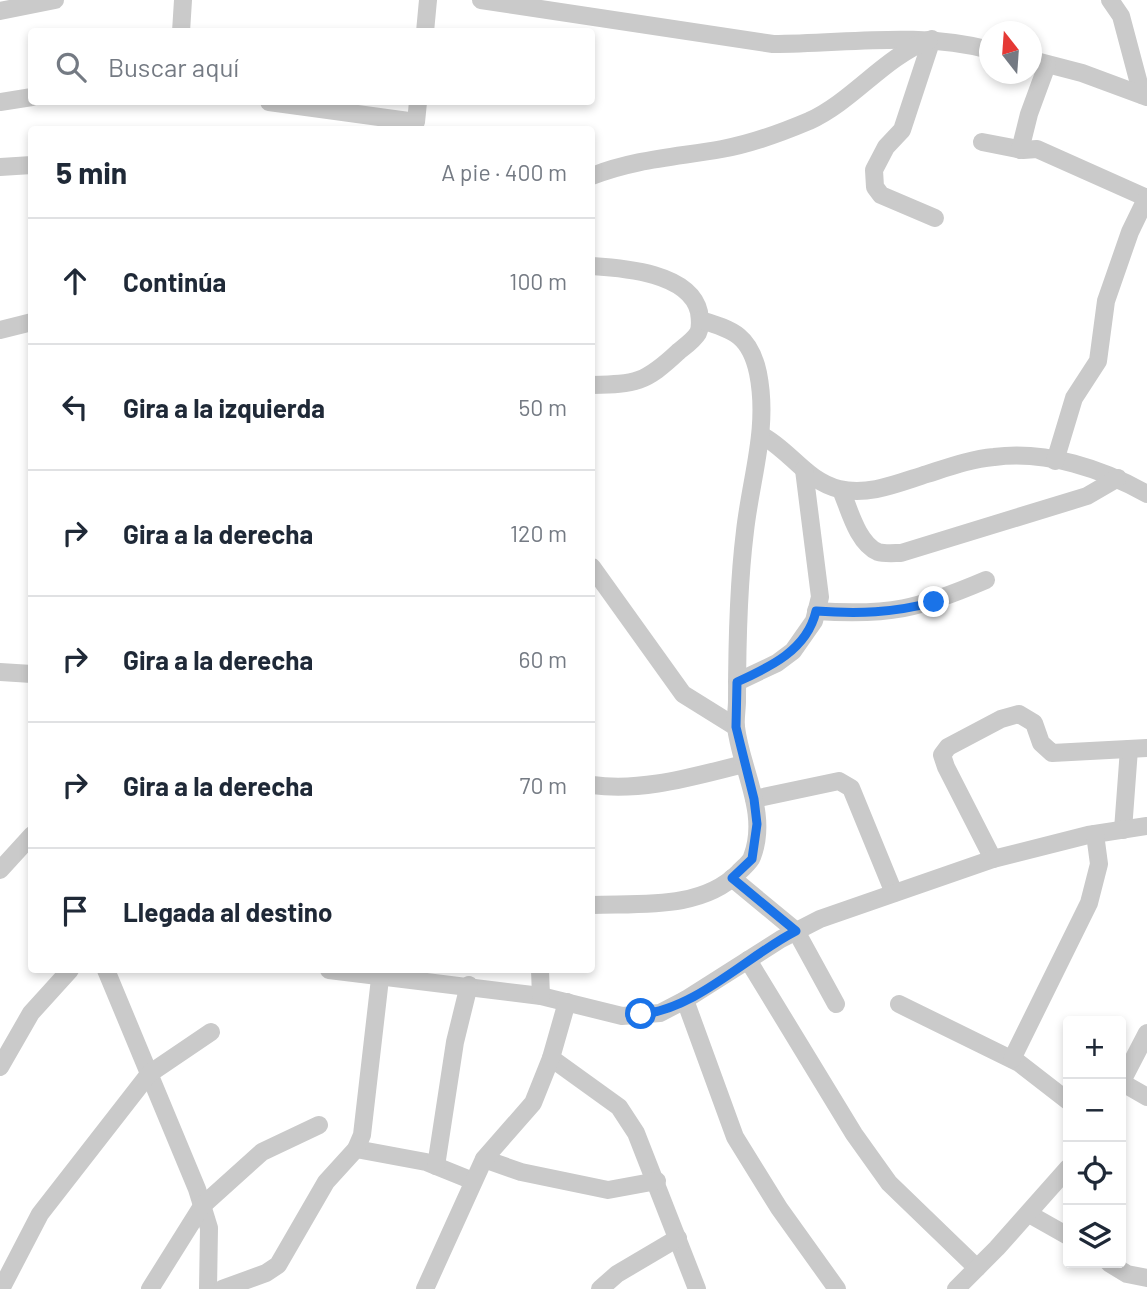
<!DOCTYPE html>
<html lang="es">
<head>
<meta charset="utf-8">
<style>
  body { margin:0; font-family:Barlow,sans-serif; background:#f6f6f7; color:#1f2937 }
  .controls { position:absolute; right:21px; bottom:21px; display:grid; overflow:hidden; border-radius:7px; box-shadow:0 4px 10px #0003 }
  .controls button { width:63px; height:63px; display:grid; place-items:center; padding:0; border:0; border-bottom:2px solid #e0e1e3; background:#fff; color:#1f2937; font:35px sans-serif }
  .compass { position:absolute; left:979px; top:21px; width:63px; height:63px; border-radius:50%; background:#fff; box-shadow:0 4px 10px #0003; rotate:343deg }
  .stop { position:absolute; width:21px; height:21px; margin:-16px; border:5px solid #1a73e8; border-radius:50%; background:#fff }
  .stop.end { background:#1a73e8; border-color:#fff; box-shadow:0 2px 7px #0008 }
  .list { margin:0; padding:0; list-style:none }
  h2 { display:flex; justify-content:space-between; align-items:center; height:91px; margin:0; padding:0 28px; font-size:30px }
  h2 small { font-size:23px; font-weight:400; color:#747a83 }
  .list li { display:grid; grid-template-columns:46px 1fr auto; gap:21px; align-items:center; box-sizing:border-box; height:126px; padding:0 28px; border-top:2px solid #e0e1e3 }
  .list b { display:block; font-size:26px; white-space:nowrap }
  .list em { font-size:23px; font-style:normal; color:#747a83 }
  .icon { flex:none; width:38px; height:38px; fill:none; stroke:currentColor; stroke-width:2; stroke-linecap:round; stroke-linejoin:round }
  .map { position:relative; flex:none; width:1147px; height:1289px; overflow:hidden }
  .search { position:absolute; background:#fff; box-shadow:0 4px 10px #0003; left:28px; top:28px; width:567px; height:77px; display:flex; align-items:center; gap:18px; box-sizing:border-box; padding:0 24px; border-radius:7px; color:#747a83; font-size:26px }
  .panel { position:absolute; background:#fff; box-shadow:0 4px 10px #0003; left:28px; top:126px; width:567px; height:847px; border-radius:7px }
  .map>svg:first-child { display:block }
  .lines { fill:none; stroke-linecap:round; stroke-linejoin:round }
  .minor { stroke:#cacaca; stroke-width:18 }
  .route { stroke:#1a73e8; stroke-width:9 }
</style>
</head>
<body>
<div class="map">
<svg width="1147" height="1289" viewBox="0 0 1147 1289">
  <rect width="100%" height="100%" fill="#fff"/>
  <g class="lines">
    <g class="minor">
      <path d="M 481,0 L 773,44 C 846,44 917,31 990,50"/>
      <path d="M 1110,0 L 1121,16 L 1142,95"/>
      <path d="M 0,11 L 55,0"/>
      <path d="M 181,32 L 183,0"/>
      <path d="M 425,32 L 428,0"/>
      <path d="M 932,39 L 902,130 L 886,147 L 874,170 L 875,187 L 881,195 L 935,218"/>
      <path d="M 1032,60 L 1082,73 L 1147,97"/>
      <path d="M 0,102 L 32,97"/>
      <path d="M 269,102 L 416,122 L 418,102"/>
      <path d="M 982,142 L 1023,150 L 1037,149 L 1147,198"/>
      <path d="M 1020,150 L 1029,114 L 1047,65"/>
      <path d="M 0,167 L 32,165"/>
      <path d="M 592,176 C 635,159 677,157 722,149 C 750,144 783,132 809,121 C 853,101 884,57 929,40"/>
      <path d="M 592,266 C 624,268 690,273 699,312 C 700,319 701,327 698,333 C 694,340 684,347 678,352 C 645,383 636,384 592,385"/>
      <path d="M 0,330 L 32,322"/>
      <path d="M 761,435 C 790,450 806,481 839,489 C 869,496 898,483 927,474 C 949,467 971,459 994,457 C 1046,450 1103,469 1147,494"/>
      <path d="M 1055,461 L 1074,398 L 1098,361 L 1106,301 L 1130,232 L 1147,197"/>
      <path d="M 841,490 C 849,508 857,543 878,552 C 884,554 895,553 901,553 L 1087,496 L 1118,478"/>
      <path d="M 592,567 L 683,694 L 736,727"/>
      <path d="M 816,611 C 890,616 918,609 986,580"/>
      <path d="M 0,672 L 32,674"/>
      <path d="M 737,682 L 777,663 L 793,651 L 814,621 L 820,597 L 804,470"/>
      <path d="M 592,785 C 644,792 694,776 744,764"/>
      <path d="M 754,799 L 839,781 L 851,788 L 894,893"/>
      <path d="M 1123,830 L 1129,749"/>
      <path d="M 993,859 L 946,767 L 942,755 L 948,747 L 1001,719 L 1019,714 L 1034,723 L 1041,743 L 1052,753 L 1147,748"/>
      <path d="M 0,870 L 32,835"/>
      <path d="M 732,878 L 796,931 L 836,1004"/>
      <path d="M 592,905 C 639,903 701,910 738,873 C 742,868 750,863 752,857 C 769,813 741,770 736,727 C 735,719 737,709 737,701 C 737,644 738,587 745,531 C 751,477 769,428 758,373 C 750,336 734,330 701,320"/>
      <path d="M 748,960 L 854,1134 L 889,1183 L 977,1268"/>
      <path d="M 106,970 L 197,1189 L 209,1228 L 208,1289"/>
      <path d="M 329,970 L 541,996 L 622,1016 L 660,1013 L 685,1000 L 781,939 L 820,919 L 993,859 L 1088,835 L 1147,826"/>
      <path d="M 540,970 L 541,996"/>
      <path d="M 685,1000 L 735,1137 L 779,1208 L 837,1289"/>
      <path d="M 899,1004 L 1019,1063 L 1068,1101"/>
      <path d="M 551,1058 L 619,1107 L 636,1133 L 697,1289"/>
      <path d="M 1012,1059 L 1089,903 L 1099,864 L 1095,834"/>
      <path d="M 0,1067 L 31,1013 L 70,970"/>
      <path d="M 1121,1082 L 1147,1097"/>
      <path d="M 1121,1083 L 1147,1033"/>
      <path d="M 356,1149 L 426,1162 L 473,1181"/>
      <path d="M 484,1159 L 521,1172 L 608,1190 L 657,1181"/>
      <path d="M 436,1166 L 455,1042 L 469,985"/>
      <path d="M 1029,1214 L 1068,1236"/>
      <path d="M 1109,1263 L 1127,1274 L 1147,1278"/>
      <path d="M 1,1289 L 40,1214 L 149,1074 L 211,1032"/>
      <path d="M 150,1289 L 202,1206 L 262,1152 L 319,1125"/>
      <path d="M 222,1289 L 266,1273 L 278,1265 L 326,1182 L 356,1149 L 362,1135 L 381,970"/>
      <path d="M 425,1289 L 484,1159 L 533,1103 L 551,1058 L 567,1002"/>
      <path d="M 600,1289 L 617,1274 L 678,1238"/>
      <path d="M 956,1289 L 997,1248 L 1068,1168"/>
    </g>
  </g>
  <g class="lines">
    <path class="route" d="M 641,1014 C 695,1010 747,956 796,931 L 732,878 L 752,859 L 757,824 L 754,799 L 736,727 L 737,682 C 770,667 807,650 816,611 C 858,614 893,613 934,602"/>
  </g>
</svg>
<div class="controls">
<button>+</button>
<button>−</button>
<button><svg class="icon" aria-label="locate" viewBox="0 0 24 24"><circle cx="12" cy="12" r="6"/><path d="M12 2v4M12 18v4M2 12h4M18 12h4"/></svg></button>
<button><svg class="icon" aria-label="layers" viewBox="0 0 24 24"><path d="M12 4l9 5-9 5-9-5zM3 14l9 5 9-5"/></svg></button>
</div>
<svg class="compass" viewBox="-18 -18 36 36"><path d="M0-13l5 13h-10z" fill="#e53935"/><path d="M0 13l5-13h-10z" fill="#747a83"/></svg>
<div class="stop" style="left:641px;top:1014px"></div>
<div class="stop end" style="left:934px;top:602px"></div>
<div class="search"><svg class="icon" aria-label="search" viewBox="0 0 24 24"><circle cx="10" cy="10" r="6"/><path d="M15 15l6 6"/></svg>Buscar aquí</div>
<section class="panel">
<h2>5 min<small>A pie · 400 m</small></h2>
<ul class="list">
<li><svg class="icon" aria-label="ahead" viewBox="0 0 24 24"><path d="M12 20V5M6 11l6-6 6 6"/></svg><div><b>Continúa</b></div><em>100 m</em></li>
<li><svg class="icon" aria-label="left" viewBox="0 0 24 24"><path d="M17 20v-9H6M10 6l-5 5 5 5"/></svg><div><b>Gira a la izquierda</b></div><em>50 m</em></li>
<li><svg class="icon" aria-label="right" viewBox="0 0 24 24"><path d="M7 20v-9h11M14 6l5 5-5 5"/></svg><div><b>Gira a la derecha</b></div><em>120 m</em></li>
<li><svg class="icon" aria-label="right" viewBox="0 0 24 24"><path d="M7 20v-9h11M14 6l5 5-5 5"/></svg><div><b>Gira a la derecha</b></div><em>60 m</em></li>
<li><svg class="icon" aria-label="right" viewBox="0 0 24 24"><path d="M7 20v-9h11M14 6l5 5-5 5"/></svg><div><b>Gira a la derecha</b></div><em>70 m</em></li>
<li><svg class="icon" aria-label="arrive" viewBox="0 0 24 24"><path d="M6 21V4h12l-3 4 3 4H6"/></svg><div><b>Llegada al destino</b></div></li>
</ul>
</section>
</div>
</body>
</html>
